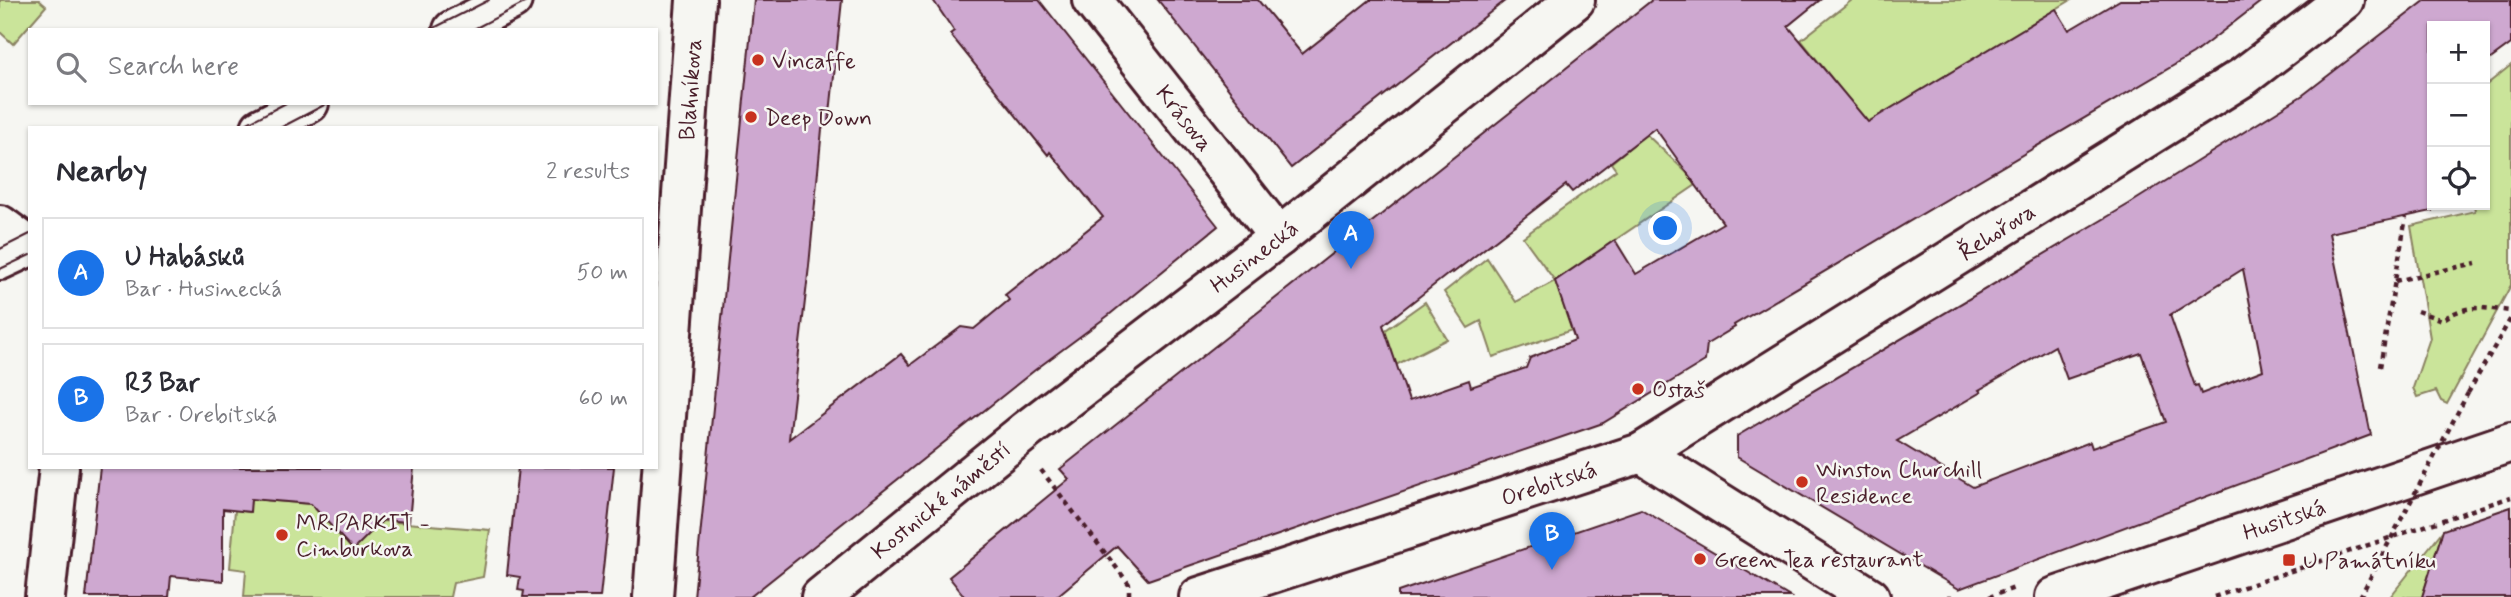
<!DOCTYPE html>
<html lang="en">
<head>
<meta charset="utf-8">
<style>
  body { margin:0; font-family:Mynerve,sans-serif; background:#f2f2f3; color:#2b2b33 }
  .controls { position:absolute; right:21px; top:21px; display:grid; overflow:hidden; border-radius:0px; box-shadow:0 2px 5px #0004 }
  .controls button { width:63px; height:63px; display:grid; place-items:center; padding:0; border:0; border-bottom:2px solid #e1e1e2; background:#fff; color:#2b2b33; font:35px sans-serif }
  .you { position:absolute; left:1666px; top:229px; width:24px; height:24px; margin:-18px; border:5px solid #fff; border-radius:50%; background:#1a73e8; box-shadow:0 0 0 10px #1a73e833 }
  .badge { display:grid; place-items:center; width:46px; height:46px; border-radius:50%; background:#1a73e8; color:#fff; font-size:23px; font-weight:700 }
  .pin { position:absolute; translate:-50% -58px; filter:drop-shadow(0 2px 4px #0008) }
  .pin::after { content:''; position:absolute; top:37px; width:24px; height:21px; background:inherit; clip-path:polygon(0 0,100% 0,50% 100%) }
  .list { margin:0; padding:0; list-style:none }
  h2 { display:flex; justify-content:space-between; align-items:center; height:91px; margin:0; padding:0 28px; font-size:30px }
  h2 small { font-size:23px; font-weight:400; color:#7c7c81 }
  .list li { display:grid; grid-template-columns:46px 1fr auto; gap:21px; align-items:center; box-sizing:border-box; height:112px; margin:0 14px 14px; padding:0 14px; border:2px solid #e1e1e2; border-radius:0px }
  .list b { display:block; font-size:26px; white-space:nowrap }
  .list p { margin:0; font-size:23px; white-space:nowrap; color:#7c7c81 }
  .list em { font-size:23px; font-style:normal; color:#7c7c81 }
  .icon { flex:none; width:38px; height:38px; fill:none; stroke:currentColor; stroke-width:2; stroke-linecap:round; stroke-linejoin:round }
  .map { position:relative; flex:none; width:2511px; height:597px; overflow:hidden }
  .search { position:absolute; background:#fff; box-shadow:0 2px 5px #0004; left:28px; top:28px; width:630px; height:77px; display:flex; align-items:center; gap:18px; box-sizing:border-box; padding:0 24px; border-radius:0px; color:#7c7c81; font-size:26px }
  .panel { position:absolute; background:#fff; box-shadow:0 2px 5px #0004; left:28px; top:126px; width:630px; height:343px; border-radius:0px }
  .map>svg:first-child { display:block }
  .green { fill:#cae49a; stroke:#8a8262; stroke-width:2 }
  .building { fill:#cea8d0; stroke:#4a1f2b; stroke-width:2; fill-rule:evenodd }
  .lines { fill:none; stroke-linecap:round; stroke-linejoin:round }
  .minor-casing { stroke:#4a1f2b; stroke-width:44 }
  .tertiary-casing { stroke:#4a1f2b; stroke-width:44 }
  .secondary-casing { stroke:#4a1f2b; stroke-width:44 }
  .path { stroke:#4a1f2b; stroke-width:4.5; stroke-dasharray:5 5; stroke-linecap:butt }
  .minor { stroke:#f6f6f2; stroke-width:38 }
  .tertiary { stroke:#f6f6f2; stroke-width:38 }
  .secondary { stroke:#f6f6f2; stroke-width:38 }
  .tram { stroke:#4a1f2b; stroke-width:2 }
  .path-bridge { stroke:#4a1f2b; stroke-width:4.5; stroke-dasharray:5 5; stroke-linecap:butt }
  .poi-dot { fill:#c8321e; stroke:#f6f6f2; stroke-width:2.5 }
  .labels { text-anchor:middle; stroke-width:5; stroke-linejoin:round; paint-order:stroke }
  .poi-label { font-size:23px; fill:#4a1f2b; stroke:#f6f6f2; text-anchor:start }
  .street-label { font-size:23px; fill:#4a1f2b; stroke:#f6f6f2 }
</style>
</head>
<body>
<div class="map">
<svg width="2511" height="597" viewBox="0 0 2511 597">
  <rect width="100%" height="100%" fill="#f6f6f2"/>
  <filter id="ink" filterUnits="userSpaceOnUse"><feTurbulence type="fractalNoise" baseFrequency=".0143" numOctaves="2"/><feDisplacementMap in="SourceGraphic" scale="14" xChannelSelector="R" yChannelSelector="G"/><feConvolveMatrix kernelMatrix="1 2 1 2 8 2 1 2 1" color-interpolation-filters="sRGB"/></filter>
  <g filter="url(#ink)">
    <g class="green">
      <path d="M 0,0 L 39,0 L 46,6 L 13,44 L 0,32 Z"/>
      <path d="M 1852,0 L 2071,0 L 1840,139 L 1838,86 L 1801,40 Z"/>
      <path d="M 2511,65 L 2511,285 L 2447,404 L 2441,401 L 2436,391 L 2417,397 L 2413,388 L 2430,338 L 2411,226 L 2475,211 L 2474,205 L 2485,205 L 2485,86 Z"/>
      <path d="M 1646,134 L 1686,172 L 1696,185 L 1555,281 L 1572,330 L 1493,357 L 1481,321 L 1468,328 L 1444,292 L 1487,258 L 1516,302 L 1555,281 L 1523,237 L 1616,170 L 1611,163 Z"/>
      <path d="M 1425,302 L 1447,339 L 1386,370 L 1366,344 Z"/>
      <path d="M 251,499 L 311,504 L 371,532 L 382,521 L 490,530 L 483,577 L 453,583 L 450,597 L 244,597 L 246,570 L 230,568 L 235,510 L 249,512 Z"/>
      <path d="M 2443,530 L 2422,597 L 2390,597 Z"/>
    </g>
    <g class="building">
      <path d="M 754,0 L 842,0 L 829,123 L 822,129 L 809,266 L 789,439 L 901,354 L 910,365 L 961,327 L 974,329 L 1009,300 L 1005,295 L 1103,217 L 1050,152 L 1048,155 L 950,34 L 954,31 L 933,0 L 1039,0 L 1218,226 L 1109,315 L 1035,370 L 750,597 L 694,597 Z"/>
      <path d="M 1158,0 L 1258,0 L 1302,54 L 1370,0 L 1506,0 L 1291,168 Z"/>
      <path d="M 1652,0 L 1820,0 L 1788,26 L 1868,122 L 2056,9 L 2069,30 L 2120,0 L 2263,0 L 2193,54 L 1734,325 L 1735,327 L 1707,344 L 1705,361 L 1603,423 L 1148,580 L 1117,546 L 1056,597 L 965,597 L 949,577 L 1069,479 L 1060,469 ZM 1655,128 L 1723,223 L 1636,274 L 1615,240 L 1555,281 L 1575,340 L 1530,358 L 1526,368 L 1471,387 L 1469,380 L 1409,401 L 1383,325 L 1452,271 L 1453,273 L 1566,185 L 1572,192 Z"/>
      <path d="M 2426,0 L 2511,0 L 2511,44 L 2485,63 L 2485,26 L 2432,26 L 2432,211 L 2329,233 L 2371,435 L 1959,589 L 1737,457 L 1737,436 L 2129,204 L 2303,95 ZM 2243,269 L 2263,370 L 2201,394 L 2198,385 L 2195,386 L 2170,315 ZM 2055,346 L 2067,379 L 2141,353 L 2166,422 L 2092,448 L 2090,442 L 1973,487 L 1897,441 L 1981,392 L 1979,390 Z"/>
      <path d="M 100,467 L 414,467 L 409,522 L 383,520 L 353,550 L 311,504 L 251,499 L 250,512 L 223,509 L 223,581 L 171,576 L 169,597 L 86,597 Z"/>
      <path d="M 518,467 L 614,467 L 600,597 L 523,597 L 524,591 L 518,590 L 520,577 L 507,575 Z"/>
      <path d="M 2511,507 L 2511,597 L 2422,597 L 2443,530 Z"/>
      <path d="M 1641,509 L 1790,597 L 1398,597 L 1398,592 Z"/>
    </g>
    <g class="lines">
      <defs>
        <g id="minor">
          <path id="s1" d="M 1092,0 L 1279,237"/>
          <path d="M 0,225 L 30,247"/>
          <path d="M 1641,453 L 1870,597"/>
          <path d="M 45,597 L 59,467"/>
          <path id="s2" d="M 653,597 L 696,0"/>
          <path id="s3" d="M 821,597 L 1028,429 L 1279,237 L 1575,0"/>
          <path id="s4" d="M 1199,597 L 1641,453 L 2243,77 L 2344,0"/>
        </g>
        <g id="tertiary">
          <path d="M 453,30 L 512,0"/>
          <path d="M 261,128 L 309,103"/>
          <path d="M 0,260 L 30,246"/>
        </g>
        <g id="secondary">
          <path id="s5" d="M 2055,597 L 2511,442"/>
        </g>
      </defs>
      <use href="#minor" class="minor-casing"/>
      <use href="#tertiary" class="tertiary-casing"/>
      <use href="#secondary" class="secondary-casing"/>
      <g class="path">
        <path d="M 2395,281 L 2476,263"/>
        <path d="M 2417,311 L 2442,320 C 2468,303 2481,308 2511,311"/>
        <path d="M 2380,367 L 2406,217"/>
        <path d="M 2468,393 L 2511,318"/>
        <path d="M 1041,470 L 1129,584 L 1129,597"/>
        <path d="M 1947,597 L 1952,597"/>
        <path d="M 1989,597 L 2017,587"/>
        <path d="M 2214,597 L 2511,497"/>
        <path d="M 2360,597 L 2377,565"/>
      </g>
      <use href="#minor" class="minor"/>
      <use href="#tertiary" class="tertiary"/>
      <use href="#secondary" class="secondary"/>
      <g class="tram">
        <path d="M 430,30 L 489,0"/>
        <path d="M 472,30 L 530,0"/>
        <path d="M 238,128 L 286,103"/>
        <path d="M 280,128 L 328,103"/>
        <path d="M 0,249 L 30,234"/>
        <path d="M 0,269 L 30,255"/>
      </g>
      <path class="path-bridge" d="M 2377,565 L 2468,393"/>
    </g>
  </g>
  <g class="poi-dot">
    <circle cx="758" cy="60" r="7"/>
    <circle cx="751" cy="117" r="7"/>
    <circle cx="1638" cy="389" r="7"/>
    <circle cx="1802" cy="482" r="7"/>
    <circle cx="282" cy="535" r="7"/>
    <circle cx="1700" cy="559" r="7"/>
    <rect x="2282" y="553" width="14" height="14" rx="3.5"/>
  </g>
  <g class="labels">
    <g class="poi-label">
      <text x="772" y="68">Vincaffe</text>
      <text x="765" y="125">Deep Down</text>
      <text x="1652" y="397">Ostaš</text>
      <text x="1816" y="477">Winston Churchill<tspan x="1816" dy="26">Residence</tspan></text>
      <text x="296" y="530">MR.PARKIT -<tspan x="296" dy="26">Cimburkova</tspan></text>
      <text x="1714" y="567">Green Tea restaurant</text>
      <text x="2303" y="568">U Památníku</text>
    </g>
    <g class="street-label">
      <text dy="8" stroke="none"><textPath href="#s2" startOffset="509">Blahníkova</textPath></text>
      <text dy="8" stroke="none"><textPath href="#s1" startOffset="150">Krásova</textPath></text>
      <text dy="8" stroke="none"><textPath href="#s4" startOffset="884">Řehořova</textPath></text>
      <text dy="8" stroke="none"><textPath href="#s3" startOffset="551">Husinecká</textPath></text>
      <text dy="8" stroke="none"><textPath href="#s4" startOffset="368">Orebitská</textPath></text>
      <text dy="8" stroke="none"><textPath href="#s3" startOffset="154">Kostnické náměstí</textPath></text>
      <text dy="8" stroke="none"><textPath href="#s5" startOffset="242">Husitská</textPath></text>
    </g>
  </g>
</svg>
<div class="controls">
<button>+</button>
<button>−</button>
<button><svg class="icon" aria-label="locate" viewBox="0 0 24 24"><circle cx="12" cy="12" r="6"/><path d="M12 2v4M12 18v4M2 12h4M18 12h4"/></svg></button>
</div>
<div class="you"></div>
<div class="pin badge" style="left:1351px;top:269px">A</div>
<div class="pin badge" style="left:1552px;top:570px">B</div>
<div class="search"><svg class="icon" aria-label="search" viewBox="0 0 24 24"><circle cx="10" cy="10" r="6"/><path d="M15 15l6 6"/></svg>Search here</div>
<section class="panel">
<h2>Nearby<small>2 results</small></h2>
<ul class="list">
<li><span class="badge">A</span><div><b>U Habásků</b><p>Bar · Husinecká</p></div><em>50 m</em></li>
<li><span class="badge">B</span><div><b>R3 Bar</b><p>Bar · Orebitská</p></div><em>60 m</em></li>
</ul>
</section>
</div>
</body>
</html>
